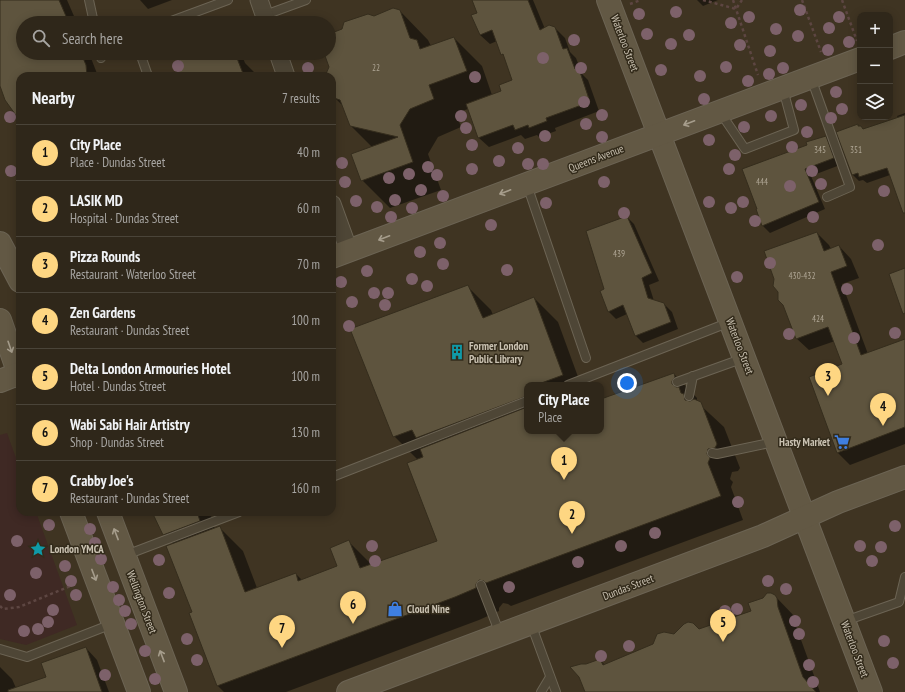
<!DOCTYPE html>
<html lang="en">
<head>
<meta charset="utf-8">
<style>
  body { margin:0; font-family:"PT Sans Narrow",sans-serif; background:#3b3327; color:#f1f3f6 }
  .controls { position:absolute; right:12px; top:12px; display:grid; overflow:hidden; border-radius:8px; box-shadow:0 2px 10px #0003 }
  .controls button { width:36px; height:36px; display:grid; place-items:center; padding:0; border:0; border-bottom:1px solid #4a4439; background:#2f271a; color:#f1f3f6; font:20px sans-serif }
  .you { position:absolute; left:627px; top:383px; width:14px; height:14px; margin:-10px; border:3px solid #fff; border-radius:50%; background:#1a73e8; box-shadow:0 0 0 6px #1a73e833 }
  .badge { display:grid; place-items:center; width:26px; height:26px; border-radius:50%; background:#fed682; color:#111; font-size:13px; font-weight:700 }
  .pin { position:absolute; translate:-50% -33px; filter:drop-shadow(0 1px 2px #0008) }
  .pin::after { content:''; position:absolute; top:21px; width:14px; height:12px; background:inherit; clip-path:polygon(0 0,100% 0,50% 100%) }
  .popup { position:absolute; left:524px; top:382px; width:80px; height:52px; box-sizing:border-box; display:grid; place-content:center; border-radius:8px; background:#2f271a; filter:drop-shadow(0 1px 3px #0005); font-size:13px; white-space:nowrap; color:#a7a5a2 }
  .popup b { font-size:15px; color:#f1f3f6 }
  .popup::after { content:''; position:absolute; left:50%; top:100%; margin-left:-8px; border:8px solid transparent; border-top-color:#2f271a }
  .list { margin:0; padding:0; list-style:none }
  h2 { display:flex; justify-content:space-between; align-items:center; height:52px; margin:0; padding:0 16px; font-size:17px }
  h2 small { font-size:13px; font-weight:400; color:#a7a5a2 }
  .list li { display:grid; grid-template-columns:26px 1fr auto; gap:12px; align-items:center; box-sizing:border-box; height:56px; padding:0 16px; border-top:1px solid #4a4439 }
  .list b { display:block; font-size:15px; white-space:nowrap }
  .list p { margin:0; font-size:13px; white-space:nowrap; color:#a7a5a2 }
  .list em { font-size:13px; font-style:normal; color:#a7a5a2 }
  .icon { flex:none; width:22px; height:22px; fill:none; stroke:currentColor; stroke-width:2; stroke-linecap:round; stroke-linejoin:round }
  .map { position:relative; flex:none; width:905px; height:692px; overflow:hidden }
  .search { position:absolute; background:#2f271a; box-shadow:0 2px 10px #0003; left:16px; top:16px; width:320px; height:44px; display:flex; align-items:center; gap:10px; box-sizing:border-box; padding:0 14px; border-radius:22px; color:#a7a5a2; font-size:15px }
  .panel { position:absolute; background:#2f271a; box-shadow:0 2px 10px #0003; left:16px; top:72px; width:320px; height:444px; border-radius:12px }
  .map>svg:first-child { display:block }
  .green { fill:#3f2924 }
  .shadow { fill:#0007 }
  .building { fill:#5e543e; stroke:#352d1d }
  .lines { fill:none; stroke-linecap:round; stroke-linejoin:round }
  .lane-casing { stroke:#6c6454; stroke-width:10 }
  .street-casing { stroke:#6c6454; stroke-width:19 }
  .secondary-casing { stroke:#6c6454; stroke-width:24 }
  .path { stroke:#5d4642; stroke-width:2.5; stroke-dasharray:3 3; stroke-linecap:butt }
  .lane { stroke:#4e4636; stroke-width:8 }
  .street { stroke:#4e4636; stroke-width:17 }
  .secondary { stroke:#625844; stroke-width:22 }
  .tree { fill:#7d616a }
  .oneway { stroke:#a69d8c }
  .labels { text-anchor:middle; stroke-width:3; stroke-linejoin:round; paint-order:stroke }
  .number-label { font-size:9px; fill:#afa695 }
  .street-label { font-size:11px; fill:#cac2b2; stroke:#332b1b }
  .poi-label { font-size:11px; font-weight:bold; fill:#cac2b2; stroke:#332b1b; text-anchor:start }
</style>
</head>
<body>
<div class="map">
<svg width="905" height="692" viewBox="0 0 905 692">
  <rect width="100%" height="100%" fill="#3f3422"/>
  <path class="green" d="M 7,433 L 20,469 L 20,512 L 36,512 L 77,625 L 26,645 L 0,639 L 0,435 Z"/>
  <g class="shadow">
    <path d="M 0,0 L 67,0 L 77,23 L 23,23 L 23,53 L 89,53 L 98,76 L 20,76 L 20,117 L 0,83 Z"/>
    <path d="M 140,0 L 172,0 L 148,9 Z"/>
    <path d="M 473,0 L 533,0 L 545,29 L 555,28 L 565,38 L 570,52 L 576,58 L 582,74 L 588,80 L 599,111 L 555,128 L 556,131 L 539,137 L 537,135 L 525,139 L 521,135 L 489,147 L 479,138 L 468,109 L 456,113 L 461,127 L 438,137 L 428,154 L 441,190 L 390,208 L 362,180 L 372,147 L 351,126 L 343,106 L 335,98 L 332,89 L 332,76 L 328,76 L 330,67 L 325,53 L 329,53 L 329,35 L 374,17 L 400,11 L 428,40 L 431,46 L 454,38 L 482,66 L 492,95 L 503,91 L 513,81 L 506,58 L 502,54 L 497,41 L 490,44 L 480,35 L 472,16 L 478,13 Z"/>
    <path d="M 697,0 L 718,0 L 703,6 Z"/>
    <path d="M 177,53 L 241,53 L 245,63 L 258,76 L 178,76 L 181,63 Z"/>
    <path d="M 905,113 L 905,206 L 890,175 L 867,183 L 863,180 L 859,181 L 853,175 L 859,127 L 861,127 L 865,130 L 898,118 L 897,116 Z"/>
    <path d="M 826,137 L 832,144 L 840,165 L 811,176 L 825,209 L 770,233 L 763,226 L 757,210 L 808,145 Z"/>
    <path d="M 627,217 L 634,224 L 659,281 L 649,285 L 654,301 L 664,304 L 672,312 L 678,329 L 643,343 L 635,335 L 627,314 L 616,319 L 608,311 L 606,290 Z"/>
    <path d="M 817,233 L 829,245 L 831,249 L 839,246 L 851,259 L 859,278 L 842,284 L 868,354 L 905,368 L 905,444 L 850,465 L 838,453 L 810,377 L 843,365 L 835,341 L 809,350 L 796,338 Z"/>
    <path d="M 468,287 L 491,310 L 493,315 L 534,298 L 558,322 L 581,385 L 527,385 L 527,431 L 601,431 L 601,400 L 674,374 L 697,398 L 697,402 L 724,427 L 740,468 L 738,471 L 732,472 L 730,479 L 733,482 L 731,487 L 743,520 L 511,606 L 508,604 L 503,603 L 499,608 L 499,611 L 479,620 L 286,692 L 224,692 L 217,685 L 193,612 L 173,544 L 164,534 L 153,512 L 222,512 L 211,516 L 215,529 L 219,527 L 243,551 L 257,588 L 296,574 L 302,580 L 338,566 L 349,542 L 372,565 L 438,541 L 418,460 L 394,436 Z"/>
    <path d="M 775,596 L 796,618 L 796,626 L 820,692 L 586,692 L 586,665 L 600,660 L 605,665 L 674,636 L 699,630 L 752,611 Z"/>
    <path d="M 86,648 L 97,660 L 109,692 L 0,692 L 0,667 L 12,679 L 16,688 L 47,677 Z"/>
  </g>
  <g class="building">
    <path d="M 0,0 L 59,0 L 69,23 L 23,23 L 23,53 L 81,53 L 86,65 L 87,76 L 20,76 L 20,121 L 5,100 L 0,86 Z"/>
    <path d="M 472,0 L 528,0 L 540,30 L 549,25 L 555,27 L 563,49 L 567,48 L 575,69 L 579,69 L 590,102 L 546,118 L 547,121 L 529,128 L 528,125 L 515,130 L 513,125 L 478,138 L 466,104 L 501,91 L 499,85 L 512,80 L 503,54 L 501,55 L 492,30 L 480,35 L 471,15 L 477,13 Z"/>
    <path d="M 393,8 L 400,10 L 410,38 L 417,40 L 420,49 L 454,37 L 467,71 L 429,85 L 434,99 L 410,109 L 400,125 L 413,162 L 361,181 L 351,154 L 398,137 L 350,126 L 340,100 L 334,98 L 332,92 L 332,76 L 325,76 L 329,67 L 324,53 L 329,53 L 329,34 L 342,29 L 344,22 L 368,14 L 374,16 Z"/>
    <path d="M 176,53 L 235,53 L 244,76 L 175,76 L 180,63 Z"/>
    <path d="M 905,115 L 905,213 L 903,213 L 887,168 L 859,177 L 858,173 L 852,175 L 836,132 L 858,124 L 858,126 L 861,126 L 863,129 Z"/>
    <path d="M 826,136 L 834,158 L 805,169 L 819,202 L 762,226 L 756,209 L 757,209 L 742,169 L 807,145 L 806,142 Z"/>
    <path d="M 627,216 L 652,273 L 642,278 L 648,298 L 664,303 L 671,322 L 635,336 L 623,305 L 608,312 L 600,291 L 604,289 L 586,231 Z"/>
    <path d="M 817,232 L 824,251 L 839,245 L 847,266 L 831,272 L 861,355 L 905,339 L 905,427 L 837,453 L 809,377 L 842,364 L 828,327 L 796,339 L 783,305 L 778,300 L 778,292 L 773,286 L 774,279 L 764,251 Z"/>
    <path d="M 905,268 L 905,313 L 903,314 L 889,274 Z"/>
    <path d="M 468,285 L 483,318 L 534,297 L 563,375 L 536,385 L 527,385 L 527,396 L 416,438 L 412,430 L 393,437 L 350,329 Z"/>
    <path d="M 674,373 L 675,377 L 672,381 L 672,384 L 676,387 L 679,387 L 681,393 L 684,394 L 685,400 L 690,401 L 694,399 L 701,402 L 717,444 L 715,448 L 708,449 L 707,454 L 710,458 L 708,463 L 721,496 L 486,583 L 484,581 L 479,580 L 476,584 L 476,588 L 455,597 L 217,686 L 189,613 L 192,612 L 166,546 L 220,526 L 245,592 L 296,573 L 298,581 L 337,566 L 330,548 L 349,540 L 360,568 L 437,541 L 407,463 L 423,457 L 420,449 L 527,407 L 527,431 L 601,431 L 601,399 Z"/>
    <path d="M 152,512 L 197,512 L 200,521 L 163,535 Z"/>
    <path d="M 767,593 L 771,593 L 775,595 L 777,598 L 778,607 L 803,677 L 816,692 L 585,692 L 579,677 L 570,667 L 581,664 L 586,664 L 600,659 L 603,665 L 653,644 L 657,634 L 664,632 L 674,634 L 684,624 L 688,622 L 693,623 L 699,629 L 751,611 L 748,603 L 763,598 Z"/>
    <path d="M 86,647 L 102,692 L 8,692 L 8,690 L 46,677 L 41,663 Z"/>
  </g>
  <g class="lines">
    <defs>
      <g id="lane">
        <path d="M 89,0 L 94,23"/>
        <path d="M 265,15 L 306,0"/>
        <path d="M 166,23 L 228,0"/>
        <path d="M 100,53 L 101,58"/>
        <path d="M 140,53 L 148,76"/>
        <path d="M 811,78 L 850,187 L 827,197"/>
        <path d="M 720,112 L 745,149 L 794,130 L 783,89"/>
        <path d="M 527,185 L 586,358"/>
        <path d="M 677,382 L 744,358"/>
        <path d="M 568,385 L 730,322"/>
        <path d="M 689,396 L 693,376"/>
        <path d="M 712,453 L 717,454 L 774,442"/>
        <path d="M 332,477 L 527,401"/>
        <path d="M 126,555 L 239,512"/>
        <path d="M 481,585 L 500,634"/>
        <path d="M 845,621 L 899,602 L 905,577"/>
        <path d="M 531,624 L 556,692"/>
        <path d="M 0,649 L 27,657 L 112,624"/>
        <path d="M 541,692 L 550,677"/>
      </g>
      <g id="street">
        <path d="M 259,0 L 267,23"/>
        <path d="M 278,53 L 286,76"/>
        <path d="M 332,204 L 349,251"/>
      </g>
      <g id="secondary">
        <path d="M 608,0 L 871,692"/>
        <path d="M 890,48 L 905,42"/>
        <path d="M 0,243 L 20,281"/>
        <path d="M 332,257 L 860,59"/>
        <path d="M 0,320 L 20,377"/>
        <path d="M 0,381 L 20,373"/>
        <path d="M 71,512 L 139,692"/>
        <path d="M 108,512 L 176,692"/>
        <path d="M 348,692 L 763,536 L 838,502 L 905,477"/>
      </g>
    </defs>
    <use href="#lane" class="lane-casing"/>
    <use href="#street" class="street-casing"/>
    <use href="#secondary" class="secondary-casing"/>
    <g class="path">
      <path d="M 703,0 L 736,9 L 742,0"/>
      <path d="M 733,0 L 758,75"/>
      <path d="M 802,0 L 821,52"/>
      <path d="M 842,0 L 857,41"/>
      <path d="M 630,4 L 641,0"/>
      <path d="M 0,606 L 3,609 L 19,607 L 78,583"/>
    </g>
    <use href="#lane" class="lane"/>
    <use href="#street" class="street"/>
    <use href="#secondary" class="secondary"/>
  </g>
  <g class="tree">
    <circle cx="800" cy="10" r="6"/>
    <circle cx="676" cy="12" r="6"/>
    <circle cx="639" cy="14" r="6"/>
    <circle cx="749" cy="17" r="6"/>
    <circle cx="839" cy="17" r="6"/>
    <circle cx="731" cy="23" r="6"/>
    <circle cx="829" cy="28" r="6"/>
    <circle cx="776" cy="29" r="6"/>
    <circle cx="647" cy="34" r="6"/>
    <circle cx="689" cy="35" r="6"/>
    <circle cx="798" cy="36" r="6"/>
    <circle cx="574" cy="40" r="6"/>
    <circle cx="849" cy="42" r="6"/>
    <circle cx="671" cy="44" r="6"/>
    <circle cx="740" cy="45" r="6"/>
    <circle cx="828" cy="50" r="6"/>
    <circle cx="770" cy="51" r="6"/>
    <circle cx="543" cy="58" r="6"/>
    <circle cx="178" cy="66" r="6"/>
    <circle cx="726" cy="67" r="6"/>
    <circle cx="308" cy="68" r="6"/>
    <circle cx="581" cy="68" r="6"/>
    <circle cx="783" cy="68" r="6"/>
    <circle cx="661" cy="70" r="6"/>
    <circle cx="769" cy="74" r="6"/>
    <circle cx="700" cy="76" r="6"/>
    <circle cx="475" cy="77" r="6"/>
    <circle cx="748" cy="81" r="6"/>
    <circle cx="836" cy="92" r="6"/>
    <circle cx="704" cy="99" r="6"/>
    <circle cx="584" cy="102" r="6"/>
    <circle cx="801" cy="105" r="6"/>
    <circle cx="842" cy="109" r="6"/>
    <circle cx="602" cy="115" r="6"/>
    <circle cx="461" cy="116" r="6"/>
    <circle cx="771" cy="116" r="6"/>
    <circle cx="10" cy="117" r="6"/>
    <circle cx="831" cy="118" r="6"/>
    <circle cx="586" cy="124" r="6"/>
    <circle cx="744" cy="127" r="6"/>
    <circle cx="466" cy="128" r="6"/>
    <circle cx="807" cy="132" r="6"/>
    <circle cx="545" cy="136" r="6"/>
    <circle cx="602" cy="137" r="6"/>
    <circle cx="709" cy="140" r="6"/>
    <circle cx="472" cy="145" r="6"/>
    <circle cx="792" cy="147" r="6"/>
    <circle cx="518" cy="148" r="6"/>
    <circle cx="735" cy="155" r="6"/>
    <circle cx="499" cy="161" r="6"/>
    <circle cx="342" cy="163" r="6"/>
    <circle cx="528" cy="164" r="6"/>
    <circle cx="543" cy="164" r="6"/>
    <circle cx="428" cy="167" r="6"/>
    <circle cx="472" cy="169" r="6"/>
    <circle cx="729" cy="169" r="6"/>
    <circle cx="11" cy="171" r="6"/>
    <circle cx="812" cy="171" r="6"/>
    <circle cx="409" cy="174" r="6"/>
    <circle cx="437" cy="175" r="6"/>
    <circle cx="389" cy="178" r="6"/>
    <circle cx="345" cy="182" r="6"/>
    <circle cx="604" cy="182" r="6"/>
    <circle cx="821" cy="184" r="6"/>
    <circle cx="790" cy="186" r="6"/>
    <circle cx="421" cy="190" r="6"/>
    <circle cx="884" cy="191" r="6"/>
    <circle cx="443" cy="196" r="6"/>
    <circle cx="395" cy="200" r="6"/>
    <circle cx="356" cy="201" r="6"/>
    <circle cx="709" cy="202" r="6"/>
    <circle cx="743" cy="202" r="6"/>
    <circle cx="546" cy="203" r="6"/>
    <circle cx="377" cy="207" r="6"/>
    <circle cx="412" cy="208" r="6"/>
    <circle cx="731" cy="208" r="6"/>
    <circle cx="624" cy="213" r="6"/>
    <circle cx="391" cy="217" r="6"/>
    <circle cx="813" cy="217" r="6"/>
    <circle cx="755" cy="221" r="6"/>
    <circle cx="491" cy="225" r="6"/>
    <circle cx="440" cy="243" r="6"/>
    <circle cx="878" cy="245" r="6"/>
    <circle cx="420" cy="252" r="6"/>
    <circle cx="770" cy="263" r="6"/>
    <circle cx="443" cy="264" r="6"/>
    <circle cx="507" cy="270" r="6"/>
    <circle cx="367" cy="271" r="6"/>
    <circle cx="737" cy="277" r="6"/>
    <circle cx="412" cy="279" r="6"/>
    <circle cx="341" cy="282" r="6"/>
    <circle cx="427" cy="286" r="6"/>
    <circle cx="847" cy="289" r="6"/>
    <circle cx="374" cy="293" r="6"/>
    <circle cx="388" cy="293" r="6"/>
    <circle cx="352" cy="302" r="6"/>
    <circle cx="385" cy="305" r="6"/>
    <circle cx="349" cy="326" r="6"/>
    <circle cx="895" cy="333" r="6"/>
    <circle cx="789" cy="334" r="6"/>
    <circle cx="854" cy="338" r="6"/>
    <circle cx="738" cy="502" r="6"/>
    <circle cx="49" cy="525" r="6"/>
    <circle cx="895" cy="526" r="6"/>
    <circle cx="90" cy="529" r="6"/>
    <circle cx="655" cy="533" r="6"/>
    <circle cx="17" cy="541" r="6"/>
    <circle cx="95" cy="543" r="6"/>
    <circle cx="372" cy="546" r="6"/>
    <circle cx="621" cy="546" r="6"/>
    <circle cx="860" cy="546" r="6"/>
    <circle cx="881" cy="547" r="6"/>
    <circle cx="101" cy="559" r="6"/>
    <circle cx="159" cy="560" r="6"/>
    <circle cx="375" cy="561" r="6"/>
    <circle cx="872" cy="561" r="6"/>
    <circle cx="578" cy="562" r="6"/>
    <circle cx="65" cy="566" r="6"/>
    <circle cx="36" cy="573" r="6"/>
    <circle cx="71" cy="581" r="6"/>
    <circle cx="768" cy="581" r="6"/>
    <circle cx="113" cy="587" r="6"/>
    <circle cx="509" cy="587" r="6"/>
    <circle cx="786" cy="589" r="6"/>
    <circle cx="169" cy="593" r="6"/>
    <circle cx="10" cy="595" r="6"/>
    <circle cx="76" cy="595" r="6"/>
    <circle cx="119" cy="600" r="6"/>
    <circle cx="737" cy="609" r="6"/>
    <circle cx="53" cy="610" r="6"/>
    <circle cx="125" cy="611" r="6"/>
    <circle cx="725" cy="611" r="6"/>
    <circle cx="795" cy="621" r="6"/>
    <circle cx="48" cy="622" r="6"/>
    <circle cx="131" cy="624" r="6"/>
    <circle cx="38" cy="629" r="6"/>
    <circle cx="24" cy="631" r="6"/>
    <circle cx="799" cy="634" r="6"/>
    <circle cx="187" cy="639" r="6"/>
    <circle cx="884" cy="641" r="6"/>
    <circle cx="629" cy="646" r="6"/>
    <circle cx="145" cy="651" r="6"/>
    <circle cx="601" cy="656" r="6"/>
    <circle cx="197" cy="660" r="6"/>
    <circle cx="893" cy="663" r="6"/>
    <circle cx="809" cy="665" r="6"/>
    <circle cx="105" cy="675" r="6"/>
    <circle cx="155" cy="679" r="6"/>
    <circle cx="813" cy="682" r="6"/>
  </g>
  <defs><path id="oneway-shaft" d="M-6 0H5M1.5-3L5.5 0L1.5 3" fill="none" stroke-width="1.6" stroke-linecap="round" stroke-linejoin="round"/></defs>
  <g class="oneway">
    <use href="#oneway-shaft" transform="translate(689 123) rotate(159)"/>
    <use href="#oneway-shaft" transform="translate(505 192) rotate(159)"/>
    <use href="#oneway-shaft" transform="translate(384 238) rotate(159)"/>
    <use href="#oneway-shaft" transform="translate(10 347) rotate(71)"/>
    <use href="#oneway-shaft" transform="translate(116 534) rotate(-111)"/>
    <use href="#oneway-shaft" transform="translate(94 575) rotate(69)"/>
    <use href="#oneway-shaft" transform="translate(162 656) rotate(-111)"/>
  </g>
  <defs>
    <symbol id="building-bare" viewBox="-9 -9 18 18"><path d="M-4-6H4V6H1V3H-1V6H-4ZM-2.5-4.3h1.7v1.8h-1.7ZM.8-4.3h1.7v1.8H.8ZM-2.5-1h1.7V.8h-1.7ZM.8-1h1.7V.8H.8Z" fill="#0f9aa8" stroke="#332b1b" stroke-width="2.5" paint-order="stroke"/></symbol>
    <symbol id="supermarket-bare" viewBox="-9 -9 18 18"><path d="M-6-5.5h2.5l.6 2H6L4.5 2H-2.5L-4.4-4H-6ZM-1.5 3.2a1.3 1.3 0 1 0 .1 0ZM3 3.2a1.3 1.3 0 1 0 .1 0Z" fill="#3f7fe0" stroke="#332b1b" stroke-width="2.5" paint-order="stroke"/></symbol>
    <symbol id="sight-bare" viewBox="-9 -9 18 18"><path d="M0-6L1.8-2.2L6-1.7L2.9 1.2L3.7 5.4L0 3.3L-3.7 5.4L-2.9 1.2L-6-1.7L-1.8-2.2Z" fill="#0f9aa8" stroke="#332b1b" stroke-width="2.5" paint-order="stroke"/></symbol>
    <symbol id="shop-bare" viewBox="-9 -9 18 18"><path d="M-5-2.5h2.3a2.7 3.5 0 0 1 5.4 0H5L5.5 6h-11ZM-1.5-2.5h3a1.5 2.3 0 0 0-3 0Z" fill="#3f7fe0" stroke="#332b1b" stroke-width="2.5" paint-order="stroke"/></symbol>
  </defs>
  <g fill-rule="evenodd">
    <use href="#building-bare" x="446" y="341" width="22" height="22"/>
    <use href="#supermarket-bare" x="831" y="431" width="22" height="22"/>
    <use href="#sight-bare" x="27" y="538" width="22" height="22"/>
    <use href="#shop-bare" x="384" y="598" width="22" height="22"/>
  </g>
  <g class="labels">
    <g class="number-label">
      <text x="376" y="71">22</text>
      <text x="820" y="153">345</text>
      <text x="856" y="153">351</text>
      <text x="762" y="185">444</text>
      <text x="619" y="257">439</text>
      <text x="802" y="279">430-432</text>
      <text x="818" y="322">424</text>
    </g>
    <g class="street-label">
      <text transform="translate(625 43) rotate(69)" y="4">Waterloo Street</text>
      <text transform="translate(596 158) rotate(-21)" y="4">Queens Avenue</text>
      <text transform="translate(740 346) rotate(69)" y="4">Waterloo Street</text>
      <text transform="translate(628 587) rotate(-21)" y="4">Dundas Street</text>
      <text transform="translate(142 602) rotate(69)" y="4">Wellington Street</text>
      <text transform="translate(855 649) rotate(69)" y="4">Waterloo Street</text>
    </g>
    <g class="poi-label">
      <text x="469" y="350">Former London<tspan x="469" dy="13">Public Library</tspan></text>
      <text x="830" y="446" text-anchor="end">Hasty Market</text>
      <text x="50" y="553">London YMCA</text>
      <text x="407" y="613">Cloud Nine</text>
    </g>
  </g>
</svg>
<div class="controls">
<button>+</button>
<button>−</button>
<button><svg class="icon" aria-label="layers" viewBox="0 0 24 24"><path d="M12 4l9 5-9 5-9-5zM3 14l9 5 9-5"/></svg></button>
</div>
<div class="you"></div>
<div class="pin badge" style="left:564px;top:480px">1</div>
<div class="popup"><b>City Place</b>Place</div>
<div class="pin badge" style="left:572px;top:534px">2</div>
<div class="pin badge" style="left:828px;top:396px">3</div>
<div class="pin badge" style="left:883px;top:426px">4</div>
<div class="pin badge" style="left:723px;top:642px">5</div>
<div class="pin badge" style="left:353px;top:624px">6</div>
<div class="pin badge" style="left:282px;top:648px">7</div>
<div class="search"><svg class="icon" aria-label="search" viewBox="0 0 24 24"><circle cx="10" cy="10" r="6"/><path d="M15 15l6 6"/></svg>Search here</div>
<section class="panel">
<h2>Nearby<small>7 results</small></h2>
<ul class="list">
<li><span class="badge">1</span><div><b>City Place</b><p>Place · Dundas Street</p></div><em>40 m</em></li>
<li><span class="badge">2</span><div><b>LASIK MD</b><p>Hospital · Dundas Street</p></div><em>60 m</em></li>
<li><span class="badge">3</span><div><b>Pizza Rounds</b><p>Restaurant · Waterloo Street</p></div><em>70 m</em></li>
<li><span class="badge">4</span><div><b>Zen Gardens</b><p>Restaurant · Dundas Street</p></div><em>100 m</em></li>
<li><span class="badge">5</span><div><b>Delta London Armouries Hotel</b><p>Hotel · Dundas Street</p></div><em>100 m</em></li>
<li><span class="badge">6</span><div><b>Wabi Sabi Hair Artistry</b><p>Shop · Dundas Street</p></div><em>130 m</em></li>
<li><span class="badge">7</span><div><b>Crabby Joe's</b><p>Restaurant · Dundas Street</p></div><em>160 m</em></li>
</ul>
</section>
</div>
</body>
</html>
